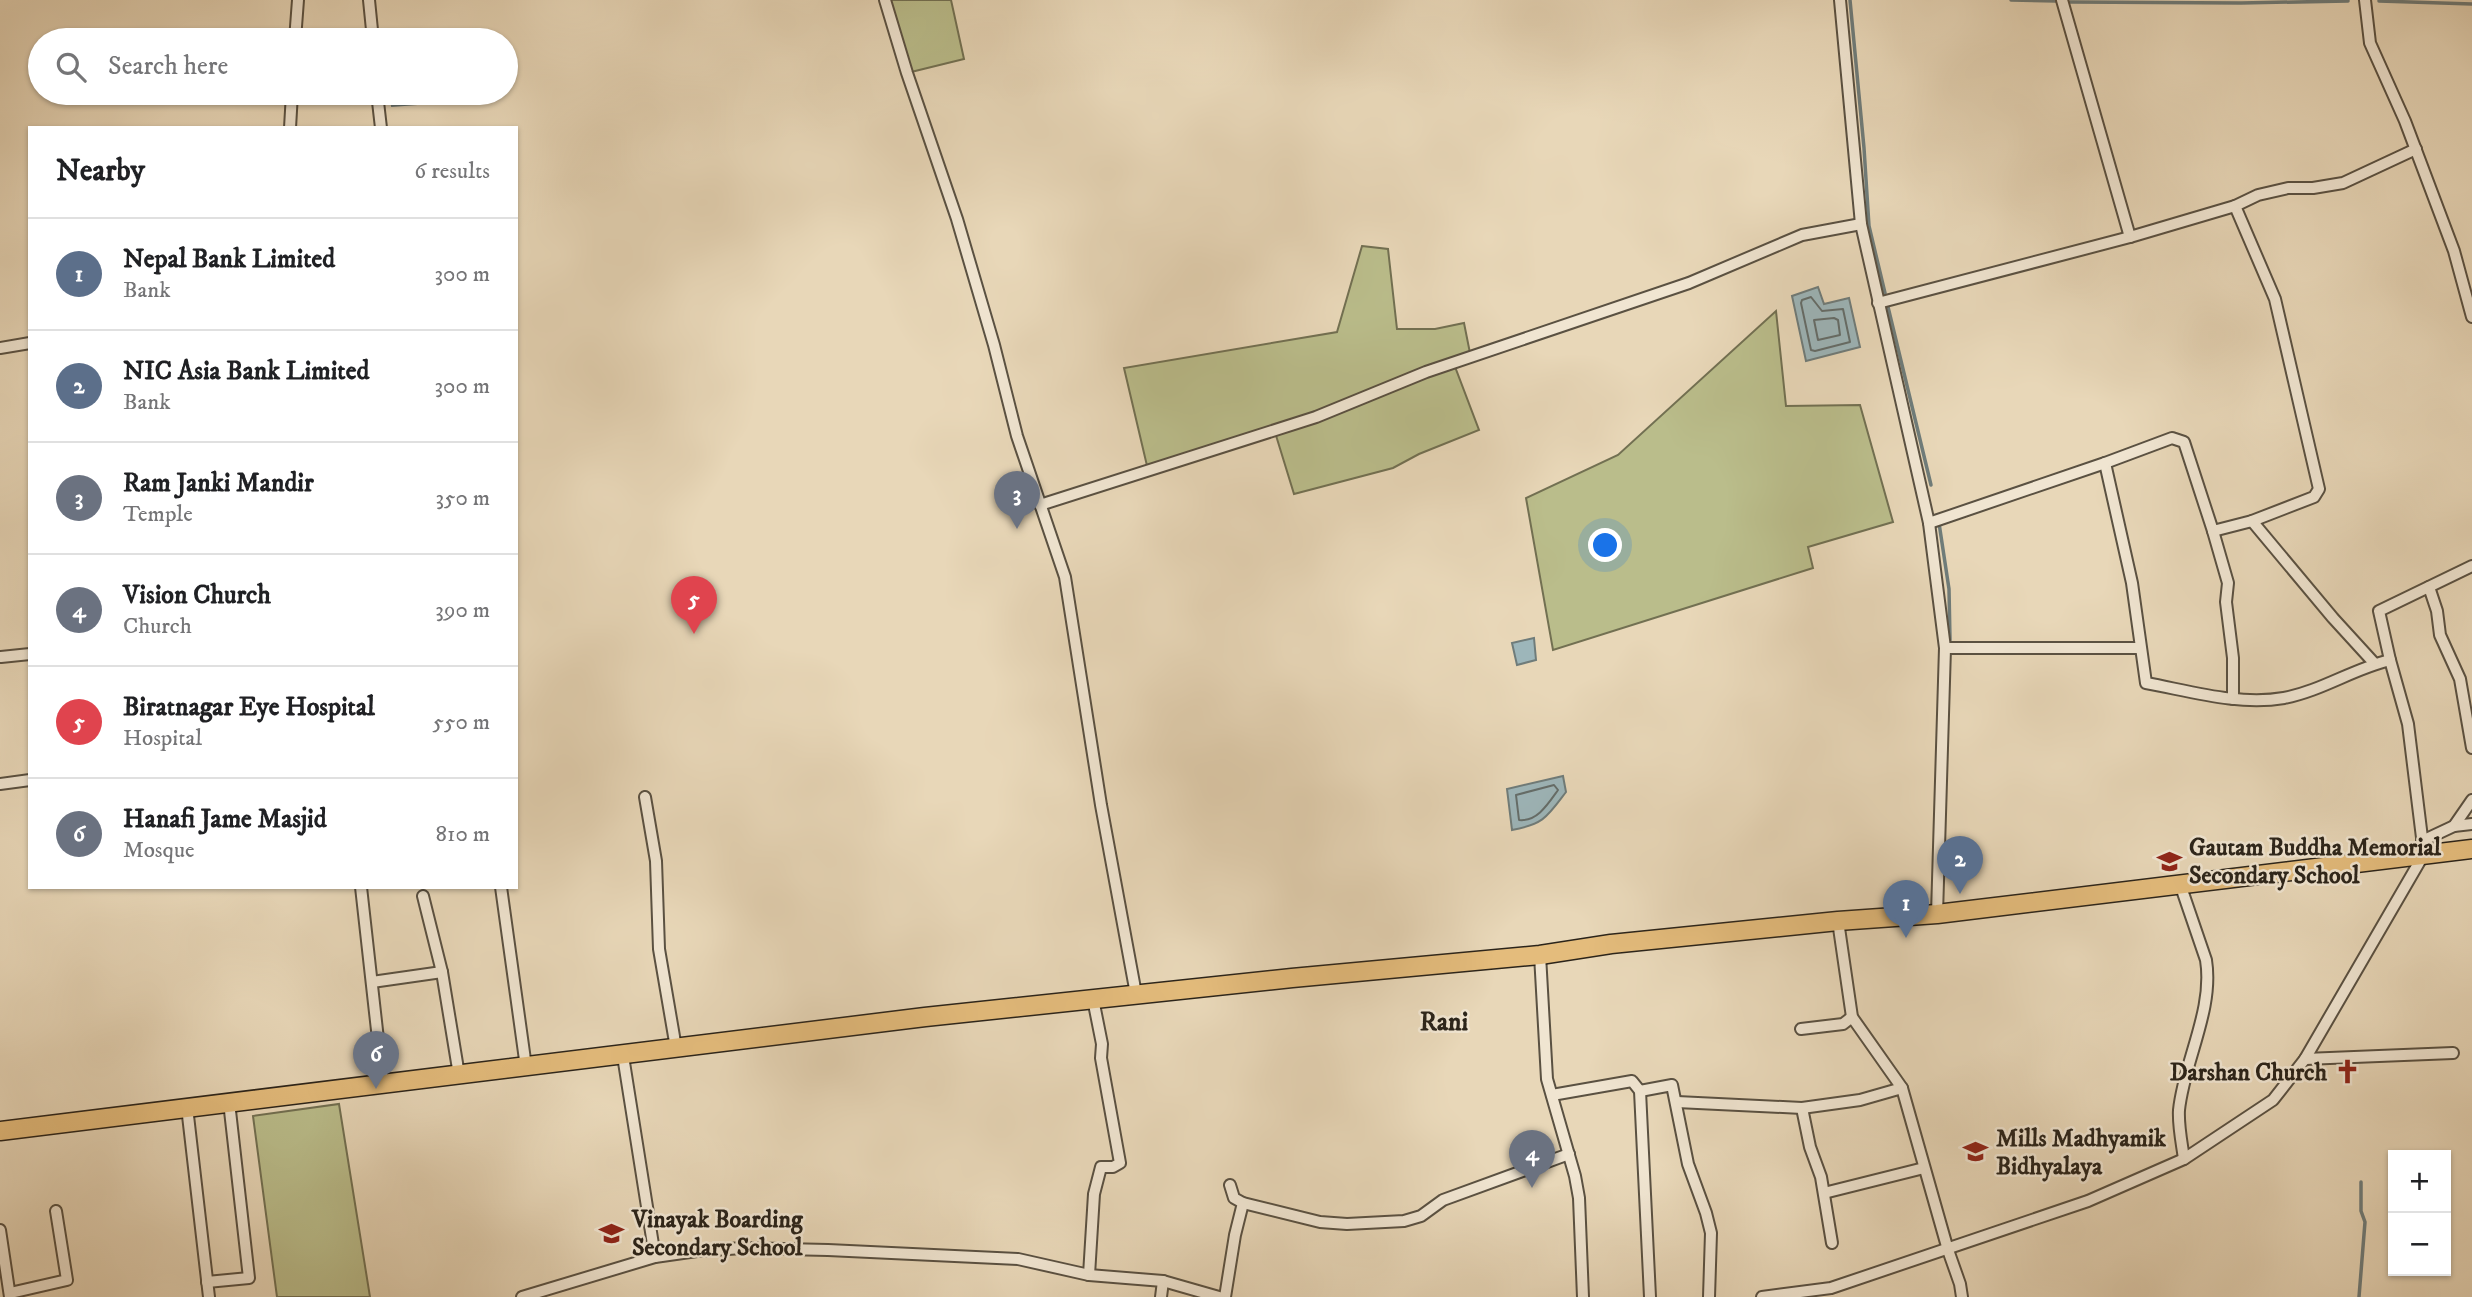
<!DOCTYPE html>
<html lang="en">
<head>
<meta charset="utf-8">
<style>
  body { margin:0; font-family:"IM FELL DW Pica",serif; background:#f6f6f6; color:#202124 }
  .controls { position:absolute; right:21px; bottom:21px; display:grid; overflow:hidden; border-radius:0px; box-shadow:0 2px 5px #0004 }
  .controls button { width:63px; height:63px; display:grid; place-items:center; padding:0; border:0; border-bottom:2px solid #e0e0e0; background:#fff; color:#202124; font:35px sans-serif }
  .you { position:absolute; left:1606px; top:546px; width:24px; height:24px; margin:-18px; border:5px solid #fff; border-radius:50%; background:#1a73e8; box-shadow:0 0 0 10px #1a73e833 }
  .badge { display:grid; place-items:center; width:46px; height:46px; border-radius:50%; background:#0b8043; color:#fff; font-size:23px; font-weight:700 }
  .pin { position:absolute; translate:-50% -58px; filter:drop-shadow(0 2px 4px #0008) }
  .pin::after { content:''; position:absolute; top:37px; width:24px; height:21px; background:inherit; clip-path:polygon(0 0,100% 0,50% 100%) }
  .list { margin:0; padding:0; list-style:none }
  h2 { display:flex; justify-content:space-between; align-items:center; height:91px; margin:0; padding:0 28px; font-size:30px }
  h2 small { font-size:23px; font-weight:400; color:#757577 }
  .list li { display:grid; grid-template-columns:46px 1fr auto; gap:21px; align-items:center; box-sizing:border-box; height:112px; padding:0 28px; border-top:2px solid #e0e0e0 }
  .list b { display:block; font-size:26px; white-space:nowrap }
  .list p { margin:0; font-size:23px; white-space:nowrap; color:#757577 }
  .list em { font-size:23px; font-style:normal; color:#757577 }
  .icon { flex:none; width:38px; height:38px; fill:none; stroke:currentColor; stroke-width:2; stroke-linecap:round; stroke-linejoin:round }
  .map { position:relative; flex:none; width:2472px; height:1297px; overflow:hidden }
  .search { position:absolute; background:#fff; box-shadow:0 2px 5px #0004; left:28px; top:28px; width:490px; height:77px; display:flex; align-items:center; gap:18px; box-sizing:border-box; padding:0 24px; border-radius:38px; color:#757577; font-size:26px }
  .panel { position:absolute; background:#fff; box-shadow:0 2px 5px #0004; left:28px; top:126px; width:490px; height:763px; border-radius:0px }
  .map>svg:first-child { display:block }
  .green { fill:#babd8b; stroke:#727052; stroke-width:2 }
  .water { fill:#9db6ba; stroke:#6f7c7a; stroke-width:2 }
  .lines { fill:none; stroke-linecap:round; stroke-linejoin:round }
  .shore { stroke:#646d6a; stroke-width:2 }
  .stream { stroke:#6f7c7a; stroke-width:3.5 }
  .street-casing { stroke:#5a5142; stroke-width:14 }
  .primary-casing { stroke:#2b241a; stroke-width:21 }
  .street { stroke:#f0e5d1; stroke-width:10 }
  .primary { stroke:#e4bc7c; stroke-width:18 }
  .labels { text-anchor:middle; stroke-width:5; stroke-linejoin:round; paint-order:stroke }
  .poi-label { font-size:24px; font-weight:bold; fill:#2b241a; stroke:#f0e5d1; text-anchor:start }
  .neighbourhood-label { font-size:26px; font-weight:bold; fill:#2b241a; stroke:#f0e5d1 }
</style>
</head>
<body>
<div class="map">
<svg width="2472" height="1297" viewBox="0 0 2472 1297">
  <rect width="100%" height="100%" fill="#e8d7b8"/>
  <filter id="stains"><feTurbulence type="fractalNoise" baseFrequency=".00286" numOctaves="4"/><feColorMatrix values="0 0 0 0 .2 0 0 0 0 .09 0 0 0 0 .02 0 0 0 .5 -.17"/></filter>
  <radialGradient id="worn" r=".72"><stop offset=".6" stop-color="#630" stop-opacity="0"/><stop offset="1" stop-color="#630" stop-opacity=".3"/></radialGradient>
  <g class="green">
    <path d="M 885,0 L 951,0 L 964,59 L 907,73 Z"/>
    <path d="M 1362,246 L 1388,249 L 1397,329 L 1435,329 L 1464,323 L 1471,358 L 1454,364 L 1479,430 L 1419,454 L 1393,468 L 1294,494 L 1274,429 L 1148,470 L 1124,368 L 1337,332 Z"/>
    <path d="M 1776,311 L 1786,406 L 1860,405 L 1893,522 L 1808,547 L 1813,568 L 1553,650 L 1526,498 L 1618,455 Z"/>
    <path d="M 339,1104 L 370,1297 L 277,1297 L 253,1116 Z"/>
  </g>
  <g class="water">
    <path d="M 389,93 L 455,93 L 456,101 L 392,106 Z"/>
    <path d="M 1818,287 L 1824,304 L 1849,298 L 1860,347 L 1806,361 L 1792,296 Z"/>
    <path d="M 1534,638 L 1536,660 L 1517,665 L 1512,643 Z"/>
    <path d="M 1563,776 L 1566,792 C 1547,817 1544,824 1512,830 L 1507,789 Z"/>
  </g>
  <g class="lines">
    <g class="shore">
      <path d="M 1811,297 L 1822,311 L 1843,309 L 1850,342 L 1815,351 L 1811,350 L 1801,303 L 1802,300 Z"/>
      <path d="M 1834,318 L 1838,320 L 1840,335 L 1818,340 L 1814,320 Z"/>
      <path d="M 1554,785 L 1558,790 C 1548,804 1537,822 1519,820 L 1516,795 Z"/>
    </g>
    <g class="stream">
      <path d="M 1850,0 L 1864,148 L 1869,226 L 1885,293"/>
      <path d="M 2011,0 L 2056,1"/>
      <path d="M 2379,1 L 2472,4"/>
      <path d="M 2070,2 L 2241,3 L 2348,1"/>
      <path d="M 1888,307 L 1931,485"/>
      <path d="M 1939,523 L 1949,589 L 1950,640"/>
      <path d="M 2359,1297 L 2365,1222 L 2361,1211 L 2361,1182"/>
    </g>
    <defs>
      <g id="street">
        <path d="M 369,0 L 373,40"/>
        <path d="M 885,0 L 907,73 L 957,219 L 994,345 L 1017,436 L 1065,577 L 1101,805 L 1136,994"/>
        <path d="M 1840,0 L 1861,224 L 1929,523 L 1945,648 L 1937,914"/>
        <path d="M 2062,0 L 2130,237"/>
        <path d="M 2365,0 L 2370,43 L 2405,121 L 2454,251 L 2472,317"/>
        <path d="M 295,40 L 298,0"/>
        <path d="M 377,93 L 381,128"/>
        <path d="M 290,128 L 292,93"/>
        <path d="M 1878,303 L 2130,237 L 2235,206"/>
        <path d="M 0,348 L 30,343"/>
        <path d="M 1040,505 L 1316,417 L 1426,372 L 1689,283 L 1802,235 L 1861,224"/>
        <path d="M 2252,521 L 2314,497 L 2319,489 L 2275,299 L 2235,206 L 2258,195 L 2288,188 L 2313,188 L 2343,183 L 2416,149"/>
        <path d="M 1929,523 L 2105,463"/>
        <path d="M 2213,531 L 2228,583 L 2226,602 L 2233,658 L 2233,699"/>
        <path d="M 2429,587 L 2437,611 L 2440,635 L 2460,679 L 2472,748"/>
        <path d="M 1945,648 L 2140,648"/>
        <path d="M 1,657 L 30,654"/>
        <path d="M 2375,664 L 2333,618 L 2252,521 L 2213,531 L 2184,442 L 2172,438 L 2105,463 L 2132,583 L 2146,683 C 2190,691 2239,706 2284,698 C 2321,691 2353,669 2390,660"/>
        <path d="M 0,784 L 30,780"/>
        <path d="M 645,797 L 656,861 L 659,949 L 676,1048"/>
        <path d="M 2454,826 L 2472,824"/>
        <path d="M 2422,841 L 2454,826 L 2472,800"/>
        <path d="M 2180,884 L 2206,960 C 2214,1010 2184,1061 2179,1110 C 2178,1126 2182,1144 2184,1159"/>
        <path d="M 361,887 L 383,1084"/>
        <path d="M 501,887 L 526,1067"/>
        <path d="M 423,896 L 442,972 L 459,1075"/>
        <path d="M 1838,921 L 1852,1017 L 1902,1088 L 1948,1250 L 1960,1284 L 1962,1297"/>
        <path d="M 1540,955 L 1547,1079 L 1575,1176 L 1579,1198 L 1583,1297"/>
        <path d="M 372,982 L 442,972"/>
        <path d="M 1801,1029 L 1843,1024 L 1852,1017"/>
        <path d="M 623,1056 L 655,1257"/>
        <path d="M 2305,1059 L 2453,1053"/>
        <path d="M 1640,1091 L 1672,1085 L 1688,1164 L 1706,1213 L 1711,1233 L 1709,1297"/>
        <path d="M 1552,1095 L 1632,1081 L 1640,1091 L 1650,1297"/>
        <path d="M 1677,1102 L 1802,1108 L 1860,1100 L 1902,1088"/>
        <path d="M 187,1107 L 209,1297"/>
        <path d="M 1802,1108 L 1810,1147 L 1821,1177 L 1832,1243"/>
        <path d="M 1230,1185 L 1234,1198 L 1243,1203 L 1320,1222 L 1347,1224 L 1404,1221 L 1421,1216 L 1443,1200 L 1569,1154"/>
        <path d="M 1824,1193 L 1924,1168"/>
        <path d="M 0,1230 L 10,1297"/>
        <path d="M 1089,1275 L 1094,1194 L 1101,1167 L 1113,1167 L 1120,1163 L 1101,1058 L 1102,1044 L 1093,999"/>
        <path d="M 207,1282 L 249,1278 L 229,1102"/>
        <path d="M 10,1293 L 67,1280 L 56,1211"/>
        <path d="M 522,1297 L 655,1257 L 697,1251 L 743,1248 L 828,1250 L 1018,1259 L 1089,1275 L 1163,1281 L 1219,1297"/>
        <path d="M 1161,1297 L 1163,1281"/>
        <path d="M 1225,1297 L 1235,1235 L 1243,1203"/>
        <path d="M 1762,1297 L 1831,1288 L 2088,1201 L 2184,1159 L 2273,1100 L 2305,1059 L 2424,854 L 2408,724 L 2390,660 L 2379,611 L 2472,566"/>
      </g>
      <path id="primary" d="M 0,1131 L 925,1017 L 1292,978 L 1540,955 L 1611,944 L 1838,921 L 1937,914 L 2472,849"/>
    </defs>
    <use href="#street" class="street-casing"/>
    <use href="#primary" class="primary-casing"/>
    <use href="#street" class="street"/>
    <use href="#primary" class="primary"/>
  </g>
  <defs>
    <symbol id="school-bare" viewBox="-9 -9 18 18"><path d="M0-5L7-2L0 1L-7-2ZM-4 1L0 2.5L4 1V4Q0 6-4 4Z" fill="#8f2418" stroke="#f0e5d1" stroke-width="2.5" paint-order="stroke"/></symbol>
    <symbol id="church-bare" viewBox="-9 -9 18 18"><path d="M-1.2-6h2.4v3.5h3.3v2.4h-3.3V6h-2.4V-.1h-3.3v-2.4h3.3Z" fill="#8f2418" stroke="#f0e5d1" stroke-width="2.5" paint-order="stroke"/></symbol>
  </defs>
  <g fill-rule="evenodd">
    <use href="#school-bare" x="2152" y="844" width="35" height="35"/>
    <use href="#church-bare" x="2330" y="1054" width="35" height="35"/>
    <use href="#school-bare" x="1958" y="1134" width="35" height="35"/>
    <use href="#school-bare" x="594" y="1216" width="35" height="35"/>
  </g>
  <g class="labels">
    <g class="poi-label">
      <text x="2189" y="855">Gautam Buddha Memorial<tspan x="2189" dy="28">Secondary School</tspan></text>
      <text x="2327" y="1080" text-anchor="end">Darshan Church</text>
      <text x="1996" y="1146">Mills Madhyamik<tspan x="1996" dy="28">Bidhyalaya</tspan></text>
      <text x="632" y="1227">Vinayak Boarding<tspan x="632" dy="28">Secondary School</tspan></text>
    </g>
    <g class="neighbourhood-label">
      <text x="1444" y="1030">Rani</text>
    </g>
  </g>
  <rect width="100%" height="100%" filter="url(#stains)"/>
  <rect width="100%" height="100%" fill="url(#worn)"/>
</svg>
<div class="controls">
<button>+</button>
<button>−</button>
</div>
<div class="you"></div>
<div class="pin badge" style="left:1906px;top:938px;background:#5c6f8a">1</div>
<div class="pin badge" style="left:1960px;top:894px;background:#5c6f8a">2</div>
<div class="pin badge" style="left:1017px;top:529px;background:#6b7280">3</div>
<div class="pin badge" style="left:1532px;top:1188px;background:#6b7280">4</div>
<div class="pin badge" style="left:694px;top:634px;background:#e0444e">5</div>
<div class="pin badge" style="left:376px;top:1089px;background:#6b7280">6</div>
<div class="search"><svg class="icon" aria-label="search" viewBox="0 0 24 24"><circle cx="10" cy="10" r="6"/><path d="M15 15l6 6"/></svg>Search here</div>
<section class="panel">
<h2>Nearby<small>6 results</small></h2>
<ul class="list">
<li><span class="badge" style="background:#5c6f8a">1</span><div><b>Nepal Bank Limited</b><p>Bank</p></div><em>300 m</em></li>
<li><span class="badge" style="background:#5c6f8a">2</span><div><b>NIC Asia Bank Limited</b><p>Bank</p></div><em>300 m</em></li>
<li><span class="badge" style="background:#6b7280">3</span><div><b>Ram Janki Mandir</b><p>Temple</p></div><em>350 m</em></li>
<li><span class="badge" style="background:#6b7280">4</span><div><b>Vision Church</b><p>Church</p></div><em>390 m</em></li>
<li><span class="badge" style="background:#e0444e">5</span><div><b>Biratnagar Eye Hospital</b><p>Hospital</p></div><em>550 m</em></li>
<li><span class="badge" style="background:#6b7280">6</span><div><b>Hanafi Jame Masjid</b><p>Mosque</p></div><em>810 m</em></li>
</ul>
</section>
</div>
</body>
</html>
